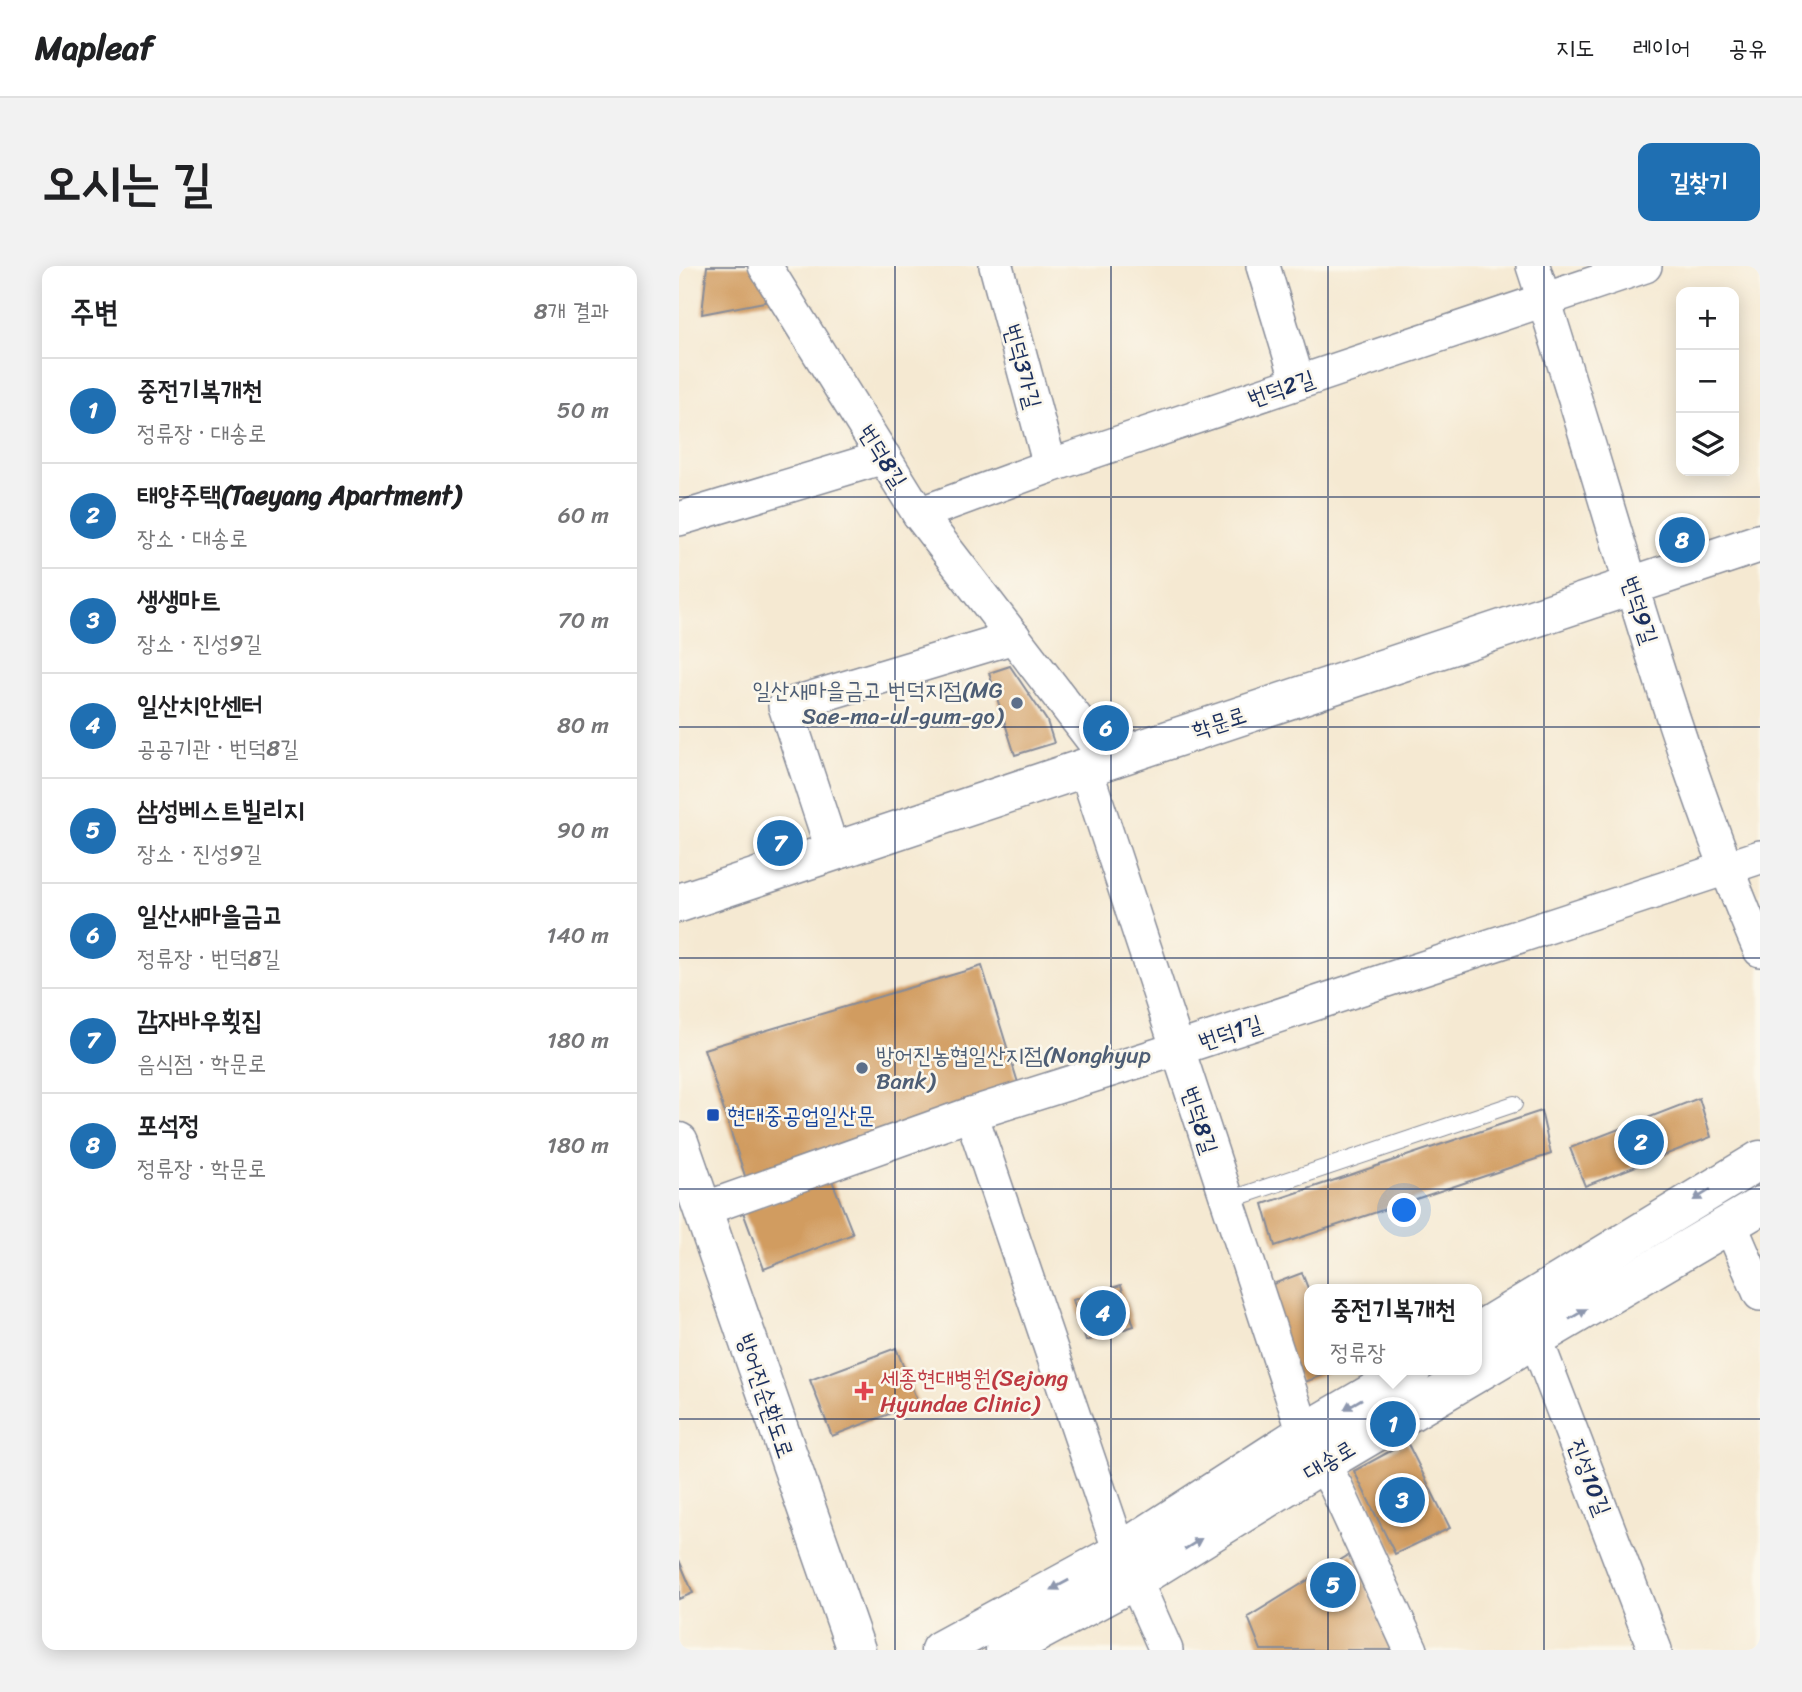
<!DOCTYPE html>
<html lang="ko">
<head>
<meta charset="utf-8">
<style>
  body { margin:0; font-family:Sriracha,"Poor Story",sans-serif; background:#f2f2f2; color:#202124 }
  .controls { position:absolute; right:21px; top:21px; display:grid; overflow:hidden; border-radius:14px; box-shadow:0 4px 18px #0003 }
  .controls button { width:63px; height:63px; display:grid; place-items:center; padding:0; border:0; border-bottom:2px solid #e0e0e0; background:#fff; color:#202124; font:35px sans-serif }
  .you { position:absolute; left:726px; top:945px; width:24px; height:24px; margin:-18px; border:5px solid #fff; border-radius:50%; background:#1a73e8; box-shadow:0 0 0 10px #1a73e833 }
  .badge { display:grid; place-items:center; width:46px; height:46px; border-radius:50%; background:#1f6fb2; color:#fff; font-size:23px; font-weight:700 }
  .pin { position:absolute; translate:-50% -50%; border:4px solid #fff; box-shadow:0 2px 7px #0006 }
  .popup { position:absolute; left:625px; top:1018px; width:178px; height:91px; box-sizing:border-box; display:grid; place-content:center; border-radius:14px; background:#fff; filter:drop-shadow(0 2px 5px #0005); font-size:23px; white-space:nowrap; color:#757577 }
  .popup b { font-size:26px; color:#202124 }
  .popup::after { content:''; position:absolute; left:50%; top:100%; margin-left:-14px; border:14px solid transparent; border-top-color:#fff }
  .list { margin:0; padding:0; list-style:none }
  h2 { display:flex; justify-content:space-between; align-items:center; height:91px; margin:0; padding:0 28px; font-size:30px }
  h2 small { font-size:23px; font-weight:400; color:#757577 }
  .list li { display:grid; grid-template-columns:46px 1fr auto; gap:21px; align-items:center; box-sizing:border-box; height:105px; padding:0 28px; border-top:2px solid #e0e0e0 }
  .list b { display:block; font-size:26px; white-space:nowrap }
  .list p { margin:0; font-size:23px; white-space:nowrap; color:#757577 }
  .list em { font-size:23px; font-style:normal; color:#757577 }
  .icon { flex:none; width:38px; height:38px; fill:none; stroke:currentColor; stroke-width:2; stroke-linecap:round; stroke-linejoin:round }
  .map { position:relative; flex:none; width:1081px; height:1384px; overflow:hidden; border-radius:14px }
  header { display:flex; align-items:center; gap:42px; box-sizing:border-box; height:98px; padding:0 35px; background:#fff; border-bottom:2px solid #e0e0e0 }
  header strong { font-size:33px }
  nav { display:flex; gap:38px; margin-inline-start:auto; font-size:24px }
  .intro { display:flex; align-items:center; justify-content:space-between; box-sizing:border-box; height:168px; padding:0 42px }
  h1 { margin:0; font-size:49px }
  .button { padding:18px 32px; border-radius:14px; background:#1f6fb2; color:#fff; font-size:24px; font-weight:700 }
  main { display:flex; gap:42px; padding:0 42px }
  aside { flex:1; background:#fff; border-radius:14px; box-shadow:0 4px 18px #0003 }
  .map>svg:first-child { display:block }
  .building { fill:#d19c61 }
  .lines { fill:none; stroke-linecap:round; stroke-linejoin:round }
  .lane-casing { stroke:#888c98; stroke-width:18 }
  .street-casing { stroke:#888c98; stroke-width:36 }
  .secondary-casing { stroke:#888c98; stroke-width:41 }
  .lane { stroke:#fff; stroke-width:16 }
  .street { stroke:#fff; stroke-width:33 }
  .secondary { stroke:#fff; stroke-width:38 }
  .oneway { fill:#8d97ae }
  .grid { fill:none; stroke:#1b2f5e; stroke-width:2; stroke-opacity:0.55 }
  .service-dot { fill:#5c6f8a; stroke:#fbf7ec; stroke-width:2.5 }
  .transit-dot { fill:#1a4fb4; stroke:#fbf7ec; stroke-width:2.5 }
  .health-dot { fill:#e0444e; stroke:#fbf7ec; stroke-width:2.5 }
  .labels { text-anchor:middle; stroke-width:5; stroke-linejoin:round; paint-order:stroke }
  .street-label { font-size:23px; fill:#1b2f5e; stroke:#fbf7ec }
  .service-label { font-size:23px; fill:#4e5e75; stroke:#fbf7ec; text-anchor:end }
  .transit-label { font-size:23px; fill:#164399; stroke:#fbf7ec; text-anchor:start }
  .health-label { font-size:23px; fill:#be3a42; stroke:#fbf7ec; text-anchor:start }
</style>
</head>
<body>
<header>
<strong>Mapleaf</strong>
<nav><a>지도</a><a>레이어</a><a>공유</a></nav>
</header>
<div class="intro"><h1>오시는 길</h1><a class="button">길찾기</a></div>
<main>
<aside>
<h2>주변<small>8개 결과</small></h2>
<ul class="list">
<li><span class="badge">1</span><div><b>중전기복개천</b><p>정류장 · 대송로</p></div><em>50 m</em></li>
<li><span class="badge">2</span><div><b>태양주택(Taeyang Apartment)</b><p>장소 · 대송로</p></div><em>60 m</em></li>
<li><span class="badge">3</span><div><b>생생마트</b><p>장소 · 진성9길</p></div><em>70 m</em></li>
<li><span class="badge">4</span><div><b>일산치안센터</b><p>공공기관 · 번덕8길</p></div><em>80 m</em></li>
<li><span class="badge">5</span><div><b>삼성베스트빌리지</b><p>장소 · 진성9길</p></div><em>90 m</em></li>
<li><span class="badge">6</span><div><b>일산새마을금고</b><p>정류장 · 번덕8길</p></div><em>140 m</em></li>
<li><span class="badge">7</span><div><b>감자바우횟집</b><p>음식점 · 학문로</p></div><em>180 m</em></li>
<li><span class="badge">8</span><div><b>포석정</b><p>정류장 · 학문로</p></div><em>180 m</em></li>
</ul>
</aside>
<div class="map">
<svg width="1081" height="1384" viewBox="0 0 1081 1384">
  <rect width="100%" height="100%" fill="#fbf7ec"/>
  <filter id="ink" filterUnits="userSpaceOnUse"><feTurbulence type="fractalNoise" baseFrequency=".0143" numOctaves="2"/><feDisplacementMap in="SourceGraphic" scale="14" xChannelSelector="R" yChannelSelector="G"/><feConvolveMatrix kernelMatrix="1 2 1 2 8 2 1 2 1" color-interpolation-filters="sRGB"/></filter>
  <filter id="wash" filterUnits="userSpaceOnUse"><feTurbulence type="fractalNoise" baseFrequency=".00686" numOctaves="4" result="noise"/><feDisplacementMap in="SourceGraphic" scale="28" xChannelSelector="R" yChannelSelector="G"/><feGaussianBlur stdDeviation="1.57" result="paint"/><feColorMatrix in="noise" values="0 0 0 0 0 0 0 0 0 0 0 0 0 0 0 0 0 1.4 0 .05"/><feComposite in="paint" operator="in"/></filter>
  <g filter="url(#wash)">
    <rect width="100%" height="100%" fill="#f5e9d2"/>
    <g id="blocks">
      <g class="building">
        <path d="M 28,0 L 71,0 L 96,34 L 23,48 Z"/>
        <path d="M 331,400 L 368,455 L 375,477 L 336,489 L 310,407 Z"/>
        <path d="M 303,700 L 340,820 L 67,913 L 25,783 Z"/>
        <path d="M 1020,832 L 1032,871 L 906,920 L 891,882 Z"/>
        <path d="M 862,845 L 872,888 L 596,980 L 584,938 Z"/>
        <path d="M 152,912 L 174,968 L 85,1003 L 64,946 Z"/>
        <path d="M 623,1007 L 630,1025 L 630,1104 L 657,1104 L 621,1118 L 586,1021 Z"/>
        <path d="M 442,1019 L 455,1060 L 407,1075 L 394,1034 Z"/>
        <path d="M 217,1082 L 239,1137 L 153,1170 L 131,1114 Z"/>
        <path d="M 728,1176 L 771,1262 L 716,1288 L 675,1205 Z"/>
        <path d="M 673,1287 L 714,1384 L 582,1384 L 569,1351 Z"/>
        <path d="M 0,1294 L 14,1327 L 0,1333 Z"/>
      </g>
    </g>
  </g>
  <g filter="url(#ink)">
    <use href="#blocks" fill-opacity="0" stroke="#888c98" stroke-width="2"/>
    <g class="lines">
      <defs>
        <path id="lane" d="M 547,935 L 835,838"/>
        <g id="street">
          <path d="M 86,0 L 240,248 L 429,494"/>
          <path d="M 317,0 L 371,200"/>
          <path d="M 584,0 L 619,116"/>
          <path d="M 854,0 C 929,228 986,463 1081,684"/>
          <path d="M 240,248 L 371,200 L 966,0"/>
          <path d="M 0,253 L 205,191"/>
          <path d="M 406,501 L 625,1167 L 657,1221 L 732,1384"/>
          <path d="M 154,586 L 106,440 L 335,371"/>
          <path d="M 292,848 L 441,1286"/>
          <path d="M 22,944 L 292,848 L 498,783 L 1081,591"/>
          <path d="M 1051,958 L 1081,1028"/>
          <path d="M 848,1050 L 976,1384"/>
          <path d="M 456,1314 L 487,1384"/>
        </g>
        <g id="secondary">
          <path d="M 0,637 L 1081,277"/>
          <path d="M 0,876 L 177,1384"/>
          <path d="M 798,1066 L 1081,894"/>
          <path d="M 261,1384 L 441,1286 L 625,1167 L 733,1104"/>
          <path d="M 326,1384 L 456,1314 L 643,1198 L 1081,940"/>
        </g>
      </defs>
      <use href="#lane" class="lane-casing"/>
      <use href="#street" class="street-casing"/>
      <use href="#secondary" class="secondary-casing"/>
      <use href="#lane" class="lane"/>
      <use href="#street" class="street"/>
      <use href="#secondary" class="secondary"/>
    </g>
    <defs><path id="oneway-solid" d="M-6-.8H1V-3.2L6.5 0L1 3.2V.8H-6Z" transform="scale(1.75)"/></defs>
    <g class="oneway">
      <use href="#oneway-solid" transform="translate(1023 929) rotate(148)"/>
      <use href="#oneway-solid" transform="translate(899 1048) rotate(-31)"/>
      <use href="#oneway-solid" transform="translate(674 1138) rotate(150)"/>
      <use href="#oneway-solid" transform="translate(514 1278) rotate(-32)"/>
      <use href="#oneway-solid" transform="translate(381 1319) rotate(151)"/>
    </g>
  </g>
  <path class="grid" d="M 216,0 L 216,1384M 432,0 L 432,1384M 649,0 L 649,1384M 865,0 L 865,1384M 0,231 L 1081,231M 0,461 L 1081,461M 0,692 L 1081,692M 0,923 L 1081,923M 0,1153 L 1081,1153"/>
  <g class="service-dot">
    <circle cx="338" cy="437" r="7"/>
    <circle cx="183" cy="802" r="7"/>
  </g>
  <rect class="transit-dot" x="27" y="842" width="14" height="14" rx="3.5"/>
  <path class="health-dot" d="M181.5 1114.5h7v7h7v7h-7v7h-7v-7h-7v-7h7z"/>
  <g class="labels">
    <g class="street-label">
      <text transform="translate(344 100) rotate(75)" y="8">번덕3가길</text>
      <text transform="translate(602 122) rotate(-19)" y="8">번덕2길</text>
      <text transform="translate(204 190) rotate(58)" y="8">번덕8길</text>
      <text transform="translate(961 344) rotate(72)" y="8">번덕9길</text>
      <text transform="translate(540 456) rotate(-18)" y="8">학문로</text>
      <text transform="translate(551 766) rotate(-18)" y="8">번덕1길</text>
      <text transform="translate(521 854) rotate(72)" y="8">번덕8길</text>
      <text transform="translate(87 1130) rotate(71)" y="8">방어진순환도로</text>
      <text transform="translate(650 1194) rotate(-31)" y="8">대송로</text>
      <text transform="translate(911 1211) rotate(69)" y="8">진성10길</text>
    </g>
    <g class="service-label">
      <text x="324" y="432">일산새마을금고 번덕지점(MG<tspan x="324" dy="26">Sae-ma-ul-gum-go)</tspan></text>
      <text x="197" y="797" text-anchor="start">방어진농협일산지점(Nonghyup<tspan x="197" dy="26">Bank)</tspan></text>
    </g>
    <g class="transit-label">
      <text x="48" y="857">현대중공업일산문</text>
    </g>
    <g class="health-label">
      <text x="201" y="1120">세종현대병원(Sejong<tspan x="201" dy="26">Hyundae Clinic)</tspan></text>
    </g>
  </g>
</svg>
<div class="controls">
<button>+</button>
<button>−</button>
<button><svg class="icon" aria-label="layers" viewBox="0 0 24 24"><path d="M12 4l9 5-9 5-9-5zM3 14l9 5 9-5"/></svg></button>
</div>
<div class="you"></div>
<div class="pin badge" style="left:714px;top:1158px">1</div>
<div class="popup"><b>중전기복개천</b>정류장</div>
<div class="pin badge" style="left:962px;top:876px">2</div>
<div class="pin badge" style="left:723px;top:1234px">3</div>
<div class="pin badge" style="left:424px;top:1047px">4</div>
<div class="pin badge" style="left:654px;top:1319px">5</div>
<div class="pin badge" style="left:427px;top:462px">6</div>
<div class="pin badge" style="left:101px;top:577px">7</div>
<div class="pin badge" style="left:1003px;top:274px">8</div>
</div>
</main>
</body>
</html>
